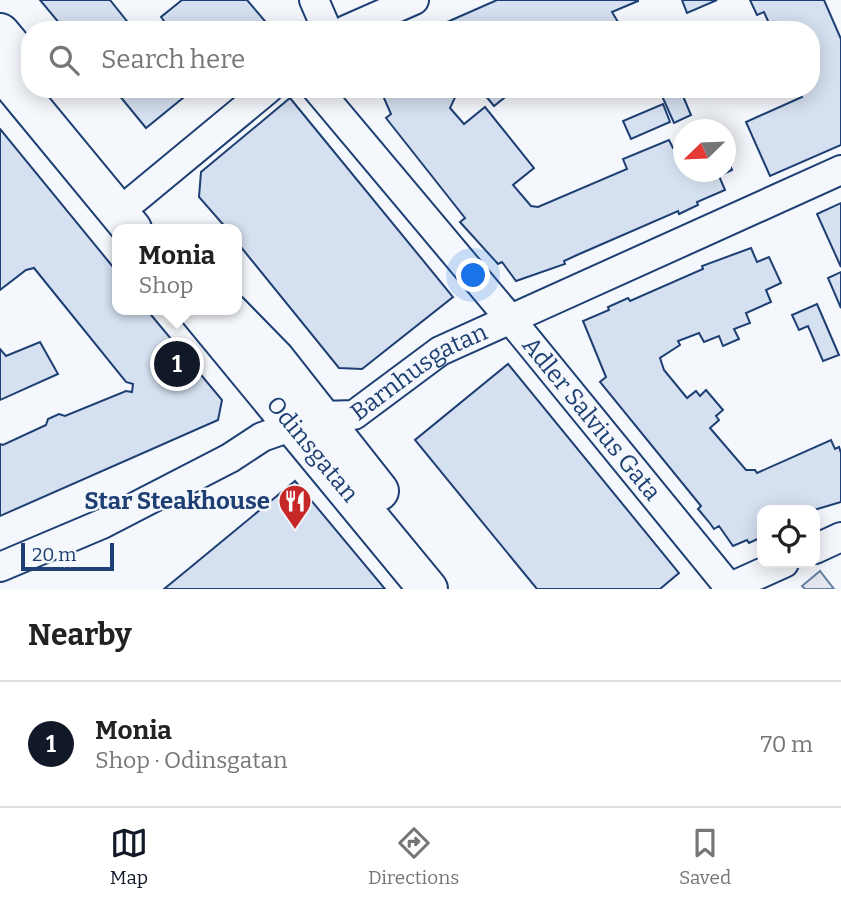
<!DOCTYPE html>
<html lang="en">
<head>
<meta charset="utf-8">
<style>
  body { margin:0; font-family:Bitter,serif; background:#f6f6f6; color:#222 }
  .controls { position:absolute; right:21px; bottom:21px; display:grid; overflow:hidden; border-radius:14px; box-shadow:0 4px 18px #0003 }
  .controls button { width:63px; height:63px; display:grid; place-items:center; padding:0; border:0; border-bottom:2px solid #e0e0e0; background:#fff; color:#222; font:35px sans-serif }
  .compass { position:absolute; left:673px; top:119px; width:63px; height:63px; border-radius:50%; background:#fff; box-shadow:0 4px 18px #0003; rotate:247deg }
  .scale { position:absolute; left:21px; bottom:18px; width:93px; box-sizing:border-box; padding-left:7px; border:4px solid #1d3f73; border-top:0; font-size:19px; line-height:24px; white-space:nowrap; color:#1d3f73; -webkit-text-stroke:5px #f4f7fb; paint-order:stroke }
  .you { position:absolute; left:474px; top:276px; width:24px; height:24px; margin:-18px; border:5px solid #fff; border-radius:50%; background:#1a73e8; box-shadow:0 0 0 10px #1a73e833 }
  .badge { display:grid; place-items:center; width:46px; height:46px; border-radius:50%; background:#111827; color:#fff; font-size:23px; font-weight:700 }
  .pin { position:absolute; translate:-50% -50%; border:4px solid #fff; box-shadow:0 2px 7px #0006 }
  .popup { position:absolute; left:112px; top:224px; width:130px; height:91px; box-sizing:border-box; display:grid; place-content:center; border-radius:14px; background:#fff; filter:drop-shadow(0 2px 5px #0005); font-size:23px; white-space:nowrap; color:#767676 }
  .popup b { font-size:26px; color:#222 }
  .popup::after { content:''; position:absolute; left:50%; top:100%; margin-left:-14px; border:14px solid transparent; border-top-color:#fff }
  .list { margin:0; padding:0; list-style:none }
  h2 { display:flex; justify-content:space-between; align-items:center; height:91px; margin:0; padding:0 28px; font-size:30px }
  h2 small { font-size:23px; font-weight:400; color:#767676 }
  .list li { display:grid; grid-template-columns:46px 1fr auto; gap:21px; align-items:center; box-sizing:border-box; height:126px; padding:0 28px; border-top:2px solid #e0e0e0 }
  .list b { display:block; font-size:26px; white-space:nowrap }
  .list p { margin:0; font-size:23px; white-space:nowrap; color:#767676 }
  .list em { font-size:23px; font-style:normal; color:#767676 }
  .icon { flex:none; width:38px; height:38px; fill:none; stroke:currentColor; stroke-width:2; stroke-linecap:round; stroke-linejoin:round }
  .map { position:relative; flex:none; width:841px; height:589px; overflow:hidden }
  .search { position:absolute; background:#fff; box-shadow:0 4px 18px #0003; left:21px; right:21px; top:21px; height:77px; display:flex; align-items:center; gap:18px; box-sizing:border-box; padding:0 24px; border-radius:28px; color:#767676; font-size:26px }
  .sheet { height:217px; background:#fff }
  nav { display:flex; justify-content:space-around; align-items:center; box-sizing:border-box; height:98px; border-top:2px solid #e0e0e0; background:#fff; font-size:19px; color:#767676 }
  nav a { display:grid; justify-items:center; gap:4px }
  nav .on { color:#111827 }
  .map>svg:first-child { display:block }
  .parking { fill:#e3e8f0; stroke:#687fa3; stroke-width:2 }
  .building { fill:#d5e0f0; stroke:#1d3f73; stroke-width:2 }
  .lines { fill:none; stroke-linecap:round; stroke-linejoin:round }
  .street-casing { stroke:#1d3f73; stroke-width:32 }
  .secondary-casing { stroke:#1d3f73; stroke-width:42 }
  .street { stroke:#f4f7fb; stroke-width:28 }
  .secondary { stroke:#f4f7fb; stroke-width:38 }
  .labels { text-anchor:middle; stroke-width:5; stroke-linejoin:round; paint-order:stroke }
  .street-label { font-size:24px; fill:#1d3f73; stroke:#f4f7fb }
  .poi-label { font-size:24px; font-weight:bold; fill:#1d3f73; stroke:#f4f7fb; text-anchor:end }
</style>
</head>
<body>
<div class="map">
<svg width="841" height="589" viewBox="0 0 841 589">
  <rect width="100%" height="100%" fill="#f4f7fb"/>
  <path class="parking" d="M 820,571 L 834,589 L 805,589 L 802,586 Z"/>
  <g class="building">
    <path d="M 40,0 L 110,0 L 134,30 L 65,30 Z"/>
    <path d="M 182,0 L 247,0 L 270,27 L 267,30 L 171,30 L 161,17 Z"/>
    <path d="M 497,0 L 638,0 L 638,1 L 612,12 L 618,22 L 601,30 L 429,30 Z"/>
    <path d="M 682,0 L 717,0 L 687,13 Z"/>
    <path d="M 750,0 L 824,0 L 841,39 L 841,145 L 770,176 L 746,122 L 802,97 L 798,89 L 811,89 L 811,30 L 772,30 L 764,12 L 757,15 Z"/>
    <path d="M 114,89 L 194,89 L 146,128 Z"/>
    <path d="M 380,89 L 459,89 L 450,108 L 464,124 L 485,107 L 534,168 L 513,185 L 531,206 L 538,207 L 627,169 L 623,159 L 669,140 L 673,148 L 684,144 L 684,172 L 726,172 L 726,154 L 732,170 L 719,176 L 725,190 L 697,202 L 698,205 L 679,214 L 678,211 L 577,255 L 564,261 L 565,264 L 516,281 L 502,262 L 498,264 L 460,222 L 465,218 L 386,118 L 391,114 Z"/>
    <path d="M 480,89 L 497,89 L 504,98 L 494,106 Z"/>
    <path d="M 680,89 L 691,115 L 674,123 L 662,96 Z"/>
    <path d="M 290,98 L 453,297 L 362,369 L 339,368 L 236,241 L 236,229 L 227,229 L 199,197 L 201,172 Z"/>
    <path d="M 663,104 L 670,122 L 631,139 L 623,121 Z"/>
    <path d="M 0,129 L 118,273 L 118,310 L 147,310 L 222,400 L 218,420 L 0,516 L 0,444 L 3,445 L 46,425 L 48,419 L 59,414 L 65,416 L 126,391 L 132,392 L 133,384 L 126,382 L 34,268 L 26,270 L 0,290 Z"/>
    <path d="M 841,203 L 841,267 L 817,214 Z"/>
    <path d="M 751,248 L 757,262 L 769,257 L 781,283 L 766,290 L 771,302 L 746,313 L 750,323 L 734,329 L 739,339 L 723,346 L 719,336 L 704,342 L 699,333 L 678,341 L 680,345 L 660,358 L 664,370 L 687,398 L 696,391 L 700,396 L 706,390 L 723,410 L 716,416 L 719,420 L 710,428 L 746,470 L 755,470 L 757,473 L 831,440 L 835,449 L 839,447 L 841,453 L 841,502 L 814,510 L 762,510 L 762,537 L 749,543 L 747,540 L 733,546 L 719,526 L 714,529 L 709,522 L 698,509 L 701,506 L 600,382 L 606,377 L 583,321 L 609,310 L 608,307 L 628,298 L 630,301 L 703,269 L 702,266 Z"/>
    <path d="M 841,272 L 841,308 L 828,278 Z"/>
    <path d="M 817,304 L 839,355 L 823,361 L 808,326 L 799,330 L 792,315 Z"/>
    <path d="M 40,342 L 58,374 L 0,400 L 0,349 L 6,356 Z"/>
    <path d="M 508,364 L 679,573 L 660,589 L 537,589 L 415,440 Z"/>
    <path d="M 295,481 L 385,589 L 164,589 L 186,571 Z"/>
  </g>
  <g class="lines">
    <defs>
      <g id="street">
        <path d="M 314,0 L 327,30"/>
        <path d="M 346,30 L 414,0"/>
        <path id="s1" d="M 317,89 L 511,320 L 729,587"/>
        <path d="M 135,199 L 268,89"/>
        <path d="M 815,549 L 841,537"/>
        <path id="s2" d="M 0,567 L 102,524 L 230,458 L 262,437 L 322,416 L 354,415 L 440,351 L 841,170"/>
        <path d="M 726,589 L 784,563"/>
      </g>
      <g id="secondary">
        <path d="M 0,33 L 30,69"/>
        <path d="M 0,69 L 132,229"/>
        <path id="s3" d="M 198,310 L 428,589"/>
        <path d="M 229,312 L 275,359 L 379,491"/>
      </g>
    </defs>
    <use href="#street" class="street-casing"/>
    <use href="#secondary" class="secondary-casing"/>
    <use href="#street" class="street"/>
    <use href="#secondary" class="secondary"/>
  </g>
  <defs>
    <symbol id="restaurant-pin" viewBox="-11 -11 22 30"><path d="M0 17L-7.5 6A9.5 9.5 0 1 1 7.5 6Z" fill="#c62828" stroke="#f4f7fb"/><path d="M-5-6h1v4h1v-4h1v4h1v-4h1v5L-1.5 .5V6h-2V.5L-5-1ZM5-6V6H3V1.5H1.5Q1.5-4 5-6Z" fill="#fff"/></symbol>
  </defs>
  <g fill-rule="evenodd">
    <use href="#restaurant-pin" x="276" y="482" width="38" height="52"/>
  </g>
  <g class="labels">
    <g class="street-label">
      <text dy="8" stroke="none"><textPath href="#s2" startOffset="467">Barnhusgatan</textPath></text>
      <text dy="8" stroke="none"><textPath href="#s1" startOffset="429">Adler Salvius Gata</textPath></text>
      <text dy="8" stroke="none"><textPath href="#s3" startOffset="180">Odinsgatan</textPath></text>
    </g>
    <g class="poi-label">
      <text x="270" y="509">Star Steakhouse</text>
    </g>
  </g>
</svg>
<div class="controls">
<button><svg class="icon" aria-label="locate" viewBox="0 0 24 24"><circle cx="12" cy="12" r="6"/><path d="M12 2v4M12 18v4M2 12h4M18 12h4"/></svg></button>
</div>
<svg class="compass" viewBox="-18 -18 36 36"><path d="M0-13l5 13h-10z" fill="#e53935"/><path d="M0 13l5-13h-10z" fill="#767676"/></svg>
<div class="scale">20 m</div>
<div class="you"></div>
<div class="pin badge" style="left:177px;top:364px">1</div>
<div class="popup"><b>Monia</b>Shop</div>
<div class="search"><svg class="icon" aria-label="search" viewBox="0 0 24 24"><circle cx="10" cy="10" r="6"/><path d="M15 15l6 6"/></svg>Search here</div>
</div>
<section class="sheet">
<h2>Nearby<small></small></h2>
<ul class="list">
<li><span class="badge">1</span><div><b>Monia</b><p>Shop · Odinsgatan</p></div><em>70 m</em></li>
</ul>
</section>
<nav>
<a class="on"><svg class="icon" aria-label="map" viewBox="0 0 24 24"><path d="M3 6l6-2 6 2 6-2v14l-6 2-6-2-6 2zM9 4v14M15 6v14"/></svg>Map</a>
<a><svg class="icon" aria-label="directions" viewBox="0 0 24 24"><path d="M12 3l9 9-9 9-9-9zM9 14v-3h6M13 9l2 2-2 2"/></svg>Directions</a>
<a><svg class="icon" aria-label="saved" viewBox="0 0 24 24"><path d="M7 4h10v16l-5-4-5 4z"/></svg>Saved</a>
</nav>
</body>
</html>
